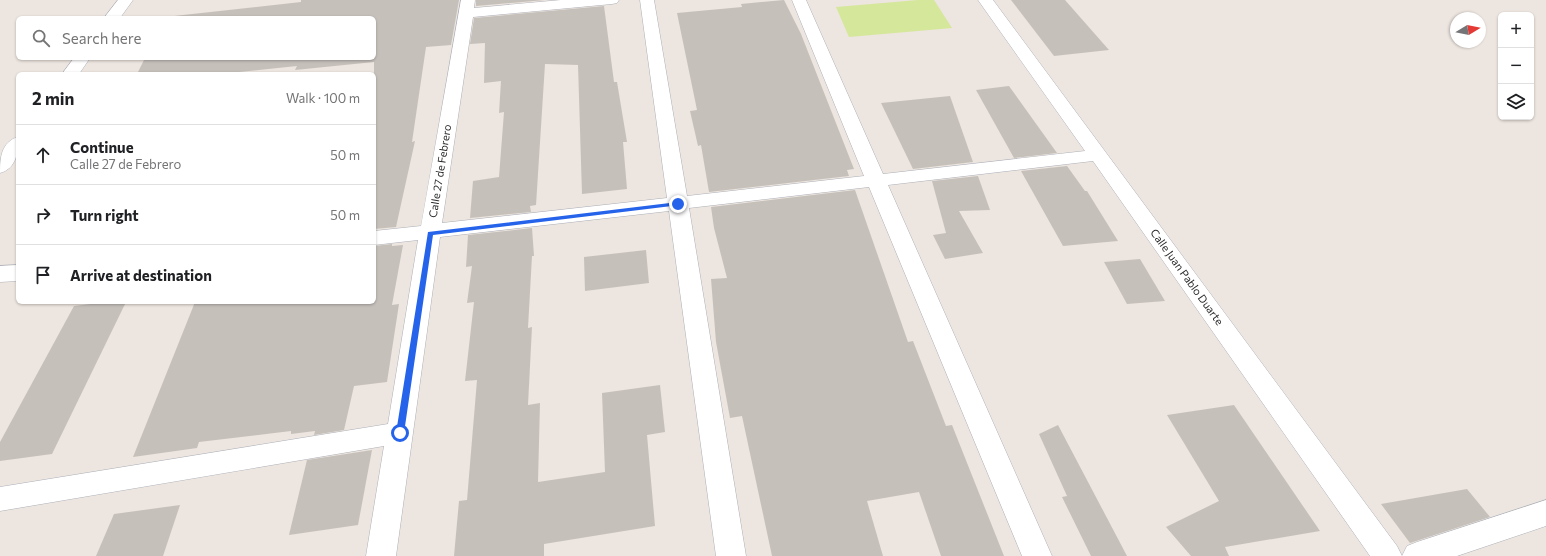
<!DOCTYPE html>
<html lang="en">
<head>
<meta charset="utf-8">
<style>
  body { margin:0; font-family:Commissioner,sans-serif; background:#f6f6f6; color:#202124 }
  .controls { position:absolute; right:12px; top:12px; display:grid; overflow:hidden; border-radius:6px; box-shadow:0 1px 3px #0004 }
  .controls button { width:36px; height:36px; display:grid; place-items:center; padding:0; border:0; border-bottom:1px solid #e0e0e0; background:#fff; color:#202124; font:20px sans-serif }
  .compass { position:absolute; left:1450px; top:12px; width:36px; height:36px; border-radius:50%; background:#fff; box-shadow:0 1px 3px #0004; rotate:80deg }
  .stop { position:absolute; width:12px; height:12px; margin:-9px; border:3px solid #2563eb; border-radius:50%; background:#fff }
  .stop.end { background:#2563eb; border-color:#fff; box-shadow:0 1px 4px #0008 }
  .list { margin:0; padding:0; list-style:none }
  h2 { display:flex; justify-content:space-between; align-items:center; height:52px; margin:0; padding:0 16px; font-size:17px }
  h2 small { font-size:13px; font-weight:400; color:#757577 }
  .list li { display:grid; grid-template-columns:26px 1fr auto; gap:12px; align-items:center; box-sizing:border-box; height:60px; padding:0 16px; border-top:1px solid #e0e0e0 }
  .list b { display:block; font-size:15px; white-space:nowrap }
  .list p { margin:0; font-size:13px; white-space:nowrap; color:#757577 }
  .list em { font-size:13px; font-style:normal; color:#757577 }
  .icon { flex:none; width:22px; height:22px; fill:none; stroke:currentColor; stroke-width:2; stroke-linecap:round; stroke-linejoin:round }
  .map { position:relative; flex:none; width:1546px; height:556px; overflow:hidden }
  .search { position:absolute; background:#fff; box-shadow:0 1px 3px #0004; left:16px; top:16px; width:360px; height:44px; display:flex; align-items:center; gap:10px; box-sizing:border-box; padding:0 14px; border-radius:6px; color:#757577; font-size:15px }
  .panel { position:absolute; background:#fff; box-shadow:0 1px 3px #0004; left:16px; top:72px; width:360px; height:232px; border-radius:6px }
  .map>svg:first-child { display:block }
  .pitch { fill:#d5e79b }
  .building { fill:#c6c0bb }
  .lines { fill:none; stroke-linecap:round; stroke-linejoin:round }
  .minor-casing { stroke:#acb0b8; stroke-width:1 }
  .minor { fill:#fff; fill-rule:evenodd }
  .route { fill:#2563eb }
  .labels { text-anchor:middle; stroke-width:3; stroke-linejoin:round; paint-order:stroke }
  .street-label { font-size:11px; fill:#2c2c2c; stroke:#fff }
</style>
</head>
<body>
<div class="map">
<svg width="1546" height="556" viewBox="0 0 1546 556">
  <rect width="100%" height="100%" fill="#ede5df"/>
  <path class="pitch" d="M 918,0 L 934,0 L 952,28 L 849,37 L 836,7 Z"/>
  <g class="building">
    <path d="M 301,0 L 459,0 L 451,45 L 426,47 L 412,142 L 415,141 L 396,227 L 374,229 L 374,62 L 295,70 L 297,66 L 220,74 L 137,74 L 145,58 L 374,58 L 374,18 L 165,18 L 165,17 L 301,2 Z"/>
    <path d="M 476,0 L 545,0 L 476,6 Z"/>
    <path d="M 784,0 L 801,34 L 854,169 L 847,170 L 849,176 L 709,192 L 701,145 L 698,146 L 690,111 L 697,110 L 677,13 L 742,7 L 741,4 Z"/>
    <path d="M 1011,0 L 1065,0 L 1109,50 L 1054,56 Z"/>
    <path d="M 604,6 L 614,82 L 617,82 L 627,142 L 623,142 L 627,189 L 582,194 L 578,65 L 545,64 L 536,205 L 530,206 L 531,212 L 470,218 L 473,181 L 499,177 L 504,112 L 499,113 L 501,81 L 484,83 L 485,43 L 470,44 L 474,18 Z"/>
    <path d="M 1009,86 L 1057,153 L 1014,158 L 976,90 Z"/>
    <path d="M 950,96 L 973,162 L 913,169 L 881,103 Z"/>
    <path d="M 1067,166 L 1085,191 L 1087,191 L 1118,241 L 1063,246 L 1021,171 Z"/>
    <path d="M 978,176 L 990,210 L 959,211 L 983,253 L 945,259 L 933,235 L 946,233 L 932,181 Z"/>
    <path d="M 855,190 L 908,342 L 913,341 L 946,426 L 952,425 L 1004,556 L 941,556 L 919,492 L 867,501 L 883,556 L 772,556 L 742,416 L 730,418 L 716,342 L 711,279 L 727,278 L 714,228 L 711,207 Z"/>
    <path d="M 532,228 L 534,256 L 532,256 L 528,328 L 532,327 L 528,405 L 540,403 L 538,482 L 605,472 L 602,393 L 660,385 L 665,432 L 647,435 L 655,526 L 544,544 L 544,556 L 454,556 L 459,501 L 467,500 L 477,380 L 465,381 L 474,302 L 467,303 L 472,266 L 466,267 L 468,235 Z"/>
    <path d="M 392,244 L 392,246 L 403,245 L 392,305 L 399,304 L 387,382 L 354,386 L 344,430 L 314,435 L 315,431 L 291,434 L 291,431 L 199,442 L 197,448 L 133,457 L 195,302 L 374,302 L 374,246 Z"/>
    <path d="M 646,250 L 649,283 L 585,291 L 584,257 Z"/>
    <path d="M 1140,259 L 1165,301 L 1127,304 L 1104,262 Z"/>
    <path d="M 108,302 L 126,302 L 52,454 L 0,461 L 0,442 L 74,306 Z"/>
    <path d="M 1234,405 L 1320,531 L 1225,547 L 1229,556 L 1191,556 L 1166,527 L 1219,501 L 1167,415 Z"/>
    <path d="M 1058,425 L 1127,556 L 1091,556 L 1062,497 L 1067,496 L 1039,434 Z"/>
    <path d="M 372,450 L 358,525 L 289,535 L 307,460 Z"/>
    <path d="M 1467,489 L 1490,517 L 1410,543 L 1381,504 Z"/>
    <path d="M 180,505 L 163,556 L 96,556 L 114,514 Z"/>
  </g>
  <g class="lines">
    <defs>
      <g id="minor">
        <path d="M 118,0 L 133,0 L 120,18 L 104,18 Z"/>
        <path d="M 461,0 L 475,0 L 474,8 L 561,0 L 619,0 L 617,3 L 612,4 L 473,17 L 442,223 L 667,198 L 640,0 L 654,0 L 687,196 L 864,176 L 792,0 L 806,0 L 883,174 L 1085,151 L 978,0 L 993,0 L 1397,546 L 1402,556 L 1370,556 L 1093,161 L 888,185 L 1052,556 L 1022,556 L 869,187 L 689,208 L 746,556 L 716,556 L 669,211 L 440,237 L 396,556 L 366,556 L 384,446 L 0,511 L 0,487 L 388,424 L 418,240 L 374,245 L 374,231 L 421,226 Z"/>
        <path d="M 74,58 L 90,58 L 79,74 L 62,74 Z"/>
        <path d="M 18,137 C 18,152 17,168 0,173 C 0,158 1,142 18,137 Z"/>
        <path d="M 18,265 L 18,281 L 0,282 L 0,266 Z"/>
        <path d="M 1546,500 L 1546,526 L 1457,556 L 1402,556 L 1407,546 L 1417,542 Z"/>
      </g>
    </defs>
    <use href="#minor" class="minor-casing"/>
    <use href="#minor" class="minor"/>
  </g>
  <path class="route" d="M 678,202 L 681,204 L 680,205 L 433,235 L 404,433 L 400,436 L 397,435 L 396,433 L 428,232 Z"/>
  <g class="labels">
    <g class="street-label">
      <text transform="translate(440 171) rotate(-81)" y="4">Calle 27 de Febrero</text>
      <text transform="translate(1187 277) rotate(54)" y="4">Calle Juan Pablo Duarte</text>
    </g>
  </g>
</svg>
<div class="controls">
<button>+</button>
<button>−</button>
<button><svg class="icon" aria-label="layers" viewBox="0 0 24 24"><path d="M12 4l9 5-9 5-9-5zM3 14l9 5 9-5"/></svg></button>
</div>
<svg class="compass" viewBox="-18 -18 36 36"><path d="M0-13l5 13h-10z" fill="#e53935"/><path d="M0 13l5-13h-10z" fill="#757577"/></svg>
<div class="stop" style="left:400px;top:433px"></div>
<div class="stop end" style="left:678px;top:204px"></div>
<div class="search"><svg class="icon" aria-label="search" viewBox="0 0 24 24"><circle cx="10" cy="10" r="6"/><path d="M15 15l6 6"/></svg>Search here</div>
<section class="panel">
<h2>2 min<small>Walk · 100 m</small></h2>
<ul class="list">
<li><svg class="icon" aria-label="ahead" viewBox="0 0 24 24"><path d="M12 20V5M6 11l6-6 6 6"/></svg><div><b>Continue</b><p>Calle 27 de Febrero</p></div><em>50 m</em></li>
<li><svg class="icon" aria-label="right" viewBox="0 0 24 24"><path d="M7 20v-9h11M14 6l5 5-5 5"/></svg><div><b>Turn right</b></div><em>50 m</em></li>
<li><svg class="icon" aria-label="arrive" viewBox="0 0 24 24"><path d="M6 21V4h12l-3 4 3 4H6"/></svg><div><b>Arrive at destination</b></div></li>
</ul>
</section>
</div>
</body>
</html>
